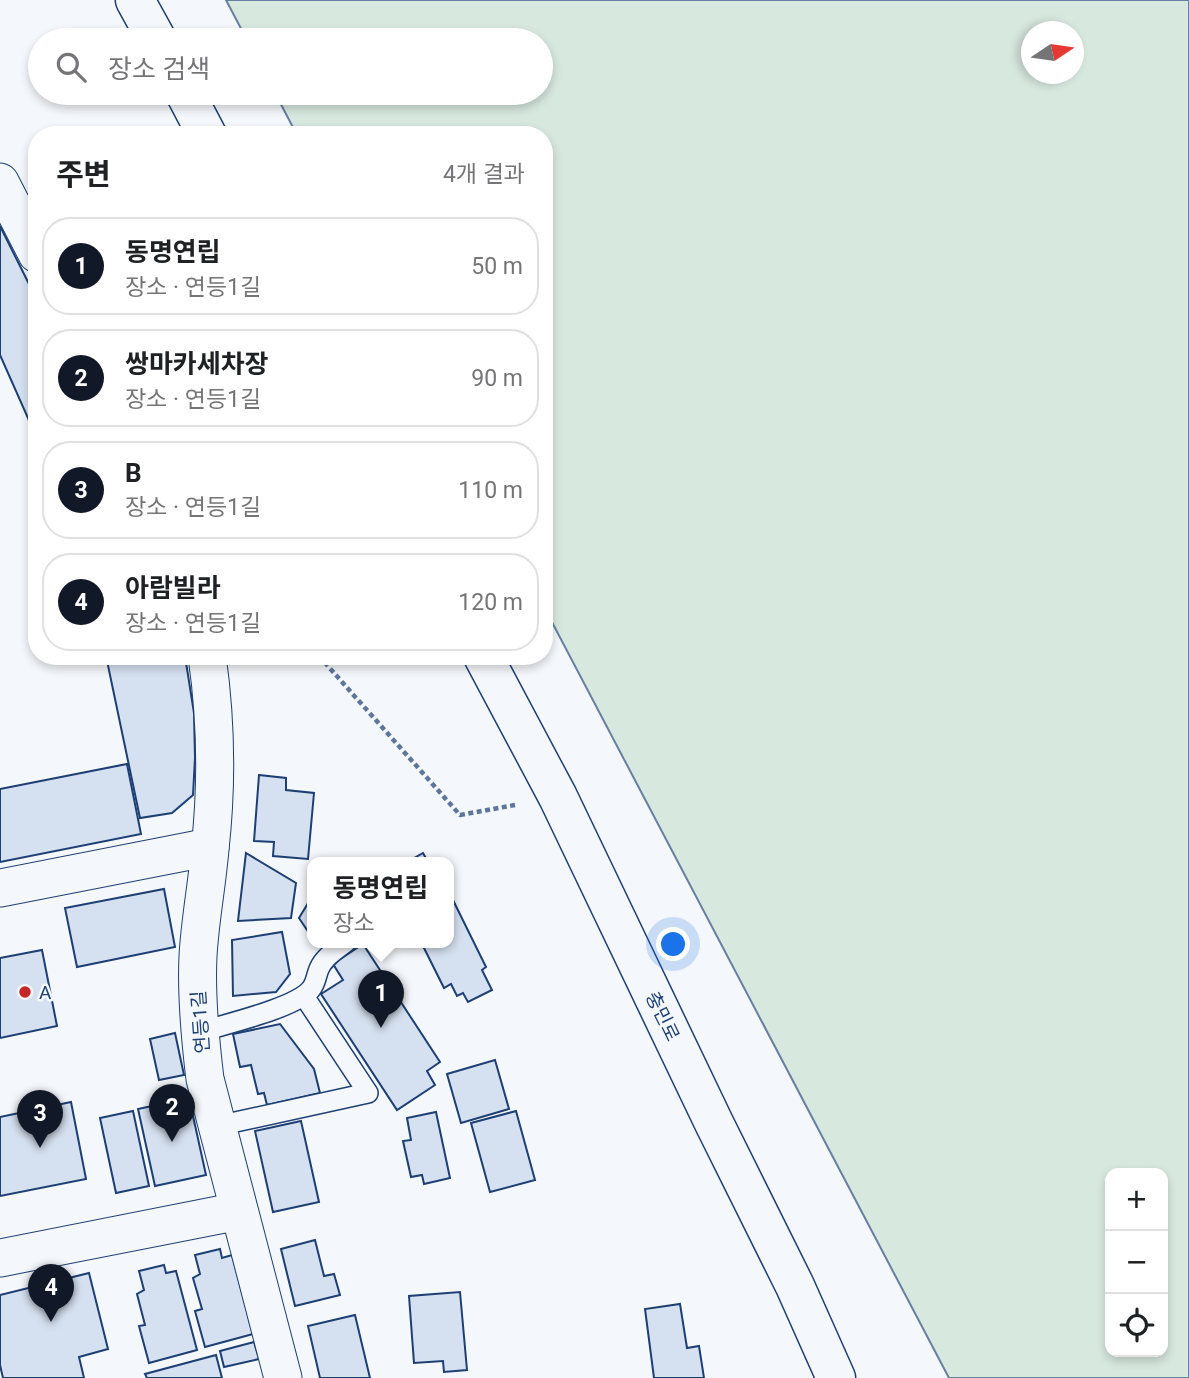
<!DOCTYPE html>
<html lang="ko">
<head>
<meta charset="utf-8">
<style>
  body { margin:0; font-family:Roboto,"Noto Sans KR",sans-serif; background:#f2f2f2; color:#202124 }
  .controls { position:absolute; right:21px; bottom:21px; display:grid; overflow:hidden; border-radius:14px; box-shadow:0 4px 10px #0003 }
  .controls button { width:63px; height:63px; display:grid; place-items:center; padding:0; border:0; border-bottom:2px solid #e0e0e0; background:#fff; color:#202124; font:35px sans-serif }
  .compass { position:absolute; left:1021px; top:21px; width:63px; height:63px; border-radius:50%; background:#fff; box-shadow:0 4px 10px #0003; rotate:77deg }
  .you { position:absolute; left:674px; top:945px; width:24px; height:24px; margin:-18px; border:5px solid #fff; border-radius:50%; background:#1a73e8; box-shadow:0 0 0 10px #1a73e833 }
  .badge { display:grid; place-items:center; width:46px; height:46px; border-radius:50%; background:#111827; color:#fff; font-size:23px; font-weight:700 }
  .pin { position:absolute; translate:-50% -58px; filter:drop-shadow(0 2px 4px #0008) }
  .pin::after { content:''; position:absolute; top:37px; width:24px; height:21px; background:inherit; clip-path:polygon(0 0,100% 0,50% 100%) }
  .popup { position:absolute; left:307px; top:857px; width:147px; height:91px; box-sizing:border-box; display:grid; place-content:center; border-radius:14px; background:#fff; filter:drop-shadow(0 2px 5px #0005); font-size:23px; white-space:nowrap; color:#757577 }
  .popup b { font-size:26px; color:#202124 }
  .popup::after { content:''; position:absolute; left:50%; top:100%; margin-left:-14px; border:14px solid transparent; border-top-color:#fff }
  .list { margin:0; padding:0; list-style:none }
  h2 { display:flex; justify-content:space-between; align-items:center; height:91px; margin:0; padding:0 28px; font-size:30px }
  h2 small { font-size:23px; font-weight:400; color:#757577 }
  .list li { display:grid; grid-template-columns:46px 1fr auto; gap:21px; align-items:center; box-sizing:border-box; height:98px; margin:0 14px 14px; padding:0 14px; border:2px solid #e0e0e0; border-radius:28px }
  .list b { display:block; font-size:26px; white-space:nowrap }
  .list p { margin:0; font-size:23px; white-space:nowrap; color:#757577 }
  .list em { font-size:23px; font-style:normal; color:#757577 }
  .icon { flex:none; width:38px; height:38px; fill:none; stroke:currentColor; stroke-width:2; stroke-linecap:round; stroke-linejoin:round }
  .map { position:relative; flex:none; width:1189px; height:1378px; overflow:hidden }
  .search { position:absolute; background:#fff; box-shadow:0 4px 10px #0003; left:28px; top:28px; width:525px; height:77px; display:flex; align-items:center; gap:18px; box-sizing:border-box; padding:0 24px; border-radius:38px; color:#757577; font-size:26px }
  .panel { position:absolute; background:#fff; box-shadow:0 4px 10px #0003; left:28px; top:126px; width:525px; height:539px; border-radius:28px }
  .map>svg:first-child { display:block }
  .green { fill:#d7e8df; stroke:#687fa3; stroke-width:2; fill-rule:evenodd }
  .building { fill:#d5e0f0; stroke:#1d3f73; stroke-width:2 }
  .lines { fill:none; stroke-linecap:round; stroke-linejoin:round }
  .service-casing { stroke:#1d3f73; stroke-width:22 }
  .minor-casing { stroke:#1d3f73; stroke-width:39 }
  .tertiary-casing { stroke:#1d3f73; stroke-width:41 }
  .path { stroke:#5e769c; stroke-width:4.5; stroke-dasharray:5 3.5; stroke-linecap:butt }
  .service { stroke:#f4f7fb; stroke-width:19 }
  .minor { stroke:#f4f7fb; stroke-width:37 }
  .tertiary { stroke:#f4f7fb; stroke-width:38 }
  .poi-dot { fill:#c62828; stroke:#f4f7fb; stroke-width:2.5 }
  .labels { text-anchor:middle; stroke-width:5; stroke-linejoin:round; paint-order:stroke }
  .poi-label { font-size:19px; fill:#1d3f73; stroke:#f4f7fb; text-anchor:start }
  .street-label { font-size:19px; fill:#1d3f73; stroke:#f4f7fb }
</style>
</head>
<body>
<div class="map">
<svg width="1189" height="1378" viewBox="0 0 1189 1378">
  <rect width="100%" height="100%" fill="#f4f7fb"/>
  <path class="green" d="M 226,0 L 1189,0 L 1189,1378 L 949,1378 L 544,607 L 544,135 L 297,135 L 275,93 L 541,93 L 541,40 L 247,40 ZM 1032,32 L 1074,32 L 1074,74 L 1032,74 ZM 1110,1173 L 1163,1173 L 1163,1352 L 1110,1352 Z"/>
  <g class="building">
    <path d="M 0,226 L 37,300 L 37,446 L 28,418 L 0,355 Z"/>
    <path d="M 106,656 L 185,656 L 194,713 L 195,758 L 193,795 L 172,813 L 140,818 Z"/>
    <path d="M 127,764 L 141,834 L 0,862 L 0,789 Z"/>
    <path d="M 259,775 L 286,778 L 286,790 L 314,793 L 308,859 L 273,856 L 274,842 L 254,841 Z"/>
    <path d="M 246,853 L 296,883 L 291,918 L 238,921 Z"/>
    <path d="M 423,853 L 428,862 L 407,862 Z"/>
    <path d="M 164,889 L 175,947 L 77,967 L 65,908 Z"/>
    <path d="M 449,892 L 486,967 L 482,970 L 492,990 L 468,1002 L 463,993 L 457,996 L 451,984 L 444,988 L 421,942 L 449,942 Z"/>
    <path d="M 313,895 L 313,939 L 299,918 Z"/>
    <path d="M 282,932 L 290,974 L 276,992 L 233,996 L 232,940 Z"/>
    <path d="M 363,944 L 440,1062 L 427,1071 L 435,1085 L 397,1110 L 321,994 L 343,980 L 333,964 Z"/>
    <path d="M 42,950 L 57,1026 L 0,1038 L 0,958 Z"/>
    <path d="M 280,1024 L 314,1069 L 320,1093 L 267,1105 L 264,1093 L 258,1094 L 251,1065 L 240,1067 L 233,1034 Z"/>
    <path d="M 175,1033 L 184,1075 L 159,1080 L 150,1039 Z"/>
    <path d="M 495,1060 L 509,1109 L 461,1123 L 447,1074 Z"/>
    <path d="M 189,1098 L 206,1175 L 155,1186 L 138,1109 Z"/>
    <path d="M 71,1102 L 86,1179 L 0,1196 L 0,1117 Z"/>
    <path d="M 133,1111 L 149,1186 L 116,1193 L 100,1118 Z"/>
    <path d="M 516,1111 L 535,1180 L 490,1192 L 471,1123 Z"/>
    <path d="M 436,1112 L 450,1178 L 424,1184 L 422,1175 L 411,1177 L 403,1141 L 411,1140 L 407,1118 Z"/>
    <path d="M 301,1121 L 319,1202 L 273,1212 L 255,1131 Z"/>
    <path d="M 315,1240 L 324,1276 L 334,1274 L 340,1295 L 295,1306 L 281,1249 Z"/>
    <path d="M 220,1249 L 222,1258 L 232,1255 L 253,1334 L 205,1347 L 195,1311 L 202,1309 L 193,1278 L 200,1274 L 195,1255 Z"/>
    <path d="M 164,1265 L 166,1273 L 176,1271 L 197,1350 L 149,1363 L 139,1326 L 145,1325 L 137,1294 L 144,1290 L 139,1271 Z"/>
    <path d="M 89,1273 L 108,1349 L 79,1357 L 84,1378 L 3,1378 L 0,1365 L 0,1295 Z"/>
    <path d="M 460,1292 L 467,1370 L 444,1372 L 443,1361 L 414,1363 L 409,1296 Z"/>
    <path d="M 680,1304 L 687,1348 L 699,1346 L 704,1378 L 654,1378 L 645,1309 Z"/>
    <path d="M 355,1315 L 370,1378 L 320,1378 L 308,1326 Z"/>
    <path d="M 254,1342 L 259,1359 L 224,1367 L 220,1351 Z"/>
    <path d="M 216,1355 L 222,1378 L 147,1378 L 145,1374 Z"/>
  </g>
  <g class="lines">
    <defs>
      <g id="service">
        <path d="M 200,1032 C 225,1024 296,1008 311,989 C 316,983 316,976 319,969 C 324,957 336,950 346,942"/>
        <path d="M 217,1126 L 368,1093 L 304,996"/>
      </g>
      <g id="minor">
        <path d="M 0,182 L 37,254"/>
        <path d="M 207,656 C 216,719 217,786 210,849 C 207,885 200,920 198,956 C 196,997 200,1038 205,1079 L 283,1378"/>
        <path d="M 0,888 L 210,847"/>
        <path d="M 0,1258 L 239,1211"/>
      </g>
      <g id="tertiary">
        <path d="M 135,0 L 157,40"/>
        <path d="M 185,93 L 207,135"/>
        <path d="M 483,656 L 558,797 L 714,1123 L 795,1286 L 836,1378"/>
      </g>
    </defs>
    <use href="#service" class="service-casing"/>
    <use href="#minor" class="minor-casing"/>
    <use href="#tertiary" class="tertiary-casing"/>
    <path class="path" d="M 319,656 L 460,815 L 515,805"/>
    <use href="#service" class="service"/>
    <use href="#minor" class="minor"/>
    <use href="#tertiary" class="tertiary"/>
  </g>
  <circle class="poi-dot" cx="25" cy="992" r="7"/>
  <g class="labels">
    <g class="poi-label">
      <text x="39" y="999">A</text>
    </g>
    <g class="street-label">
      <text transform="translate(663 1016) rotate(64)" y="7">충민로</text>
      <text transform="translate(200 1022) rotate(-94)" y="7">연등1길</text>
    </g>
  </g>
</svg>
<div class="controls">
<button>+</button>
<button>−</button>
<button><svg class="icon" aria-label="locate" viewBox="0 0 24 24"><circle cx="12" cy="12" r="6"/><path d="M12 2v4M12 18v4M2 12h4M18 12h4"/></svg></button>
</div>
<svg class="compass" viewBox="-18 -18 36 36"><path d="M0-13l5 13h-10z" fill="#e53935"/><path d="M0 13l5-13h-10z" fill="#757577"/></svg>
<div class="you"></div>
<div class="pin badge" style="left:381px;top:1028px">1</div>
<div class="popup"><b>동명연립</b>장소</div>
<div class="pin badge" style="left:172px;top:1142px">2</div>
<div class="pin badge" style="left:40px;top:1148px">3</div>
<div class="pin badge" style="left:51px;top:1322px">4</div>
<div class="search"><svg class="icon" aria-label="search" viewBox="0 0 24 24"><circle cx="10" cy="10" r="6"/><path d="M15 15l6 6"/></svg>장소 검색</div>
<section class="panel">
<h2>주변<small>4개 결과</small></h2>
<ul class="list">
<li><span class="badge">1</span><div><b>동명연립</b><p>장소 · 연등1길</p></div><em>50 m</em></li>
<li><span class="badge">2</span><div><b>쌍마카세차장</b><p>장소 · 연등1길</p></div><em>90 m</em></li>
<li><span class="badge">3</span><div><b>B</b><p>장소 · 연등1길</p></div><em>110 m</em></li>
<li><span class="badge">4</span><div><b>아람빌라</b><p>장소 · 연등1길</p></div><em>120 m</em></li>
</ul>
</section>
</div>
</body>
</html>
